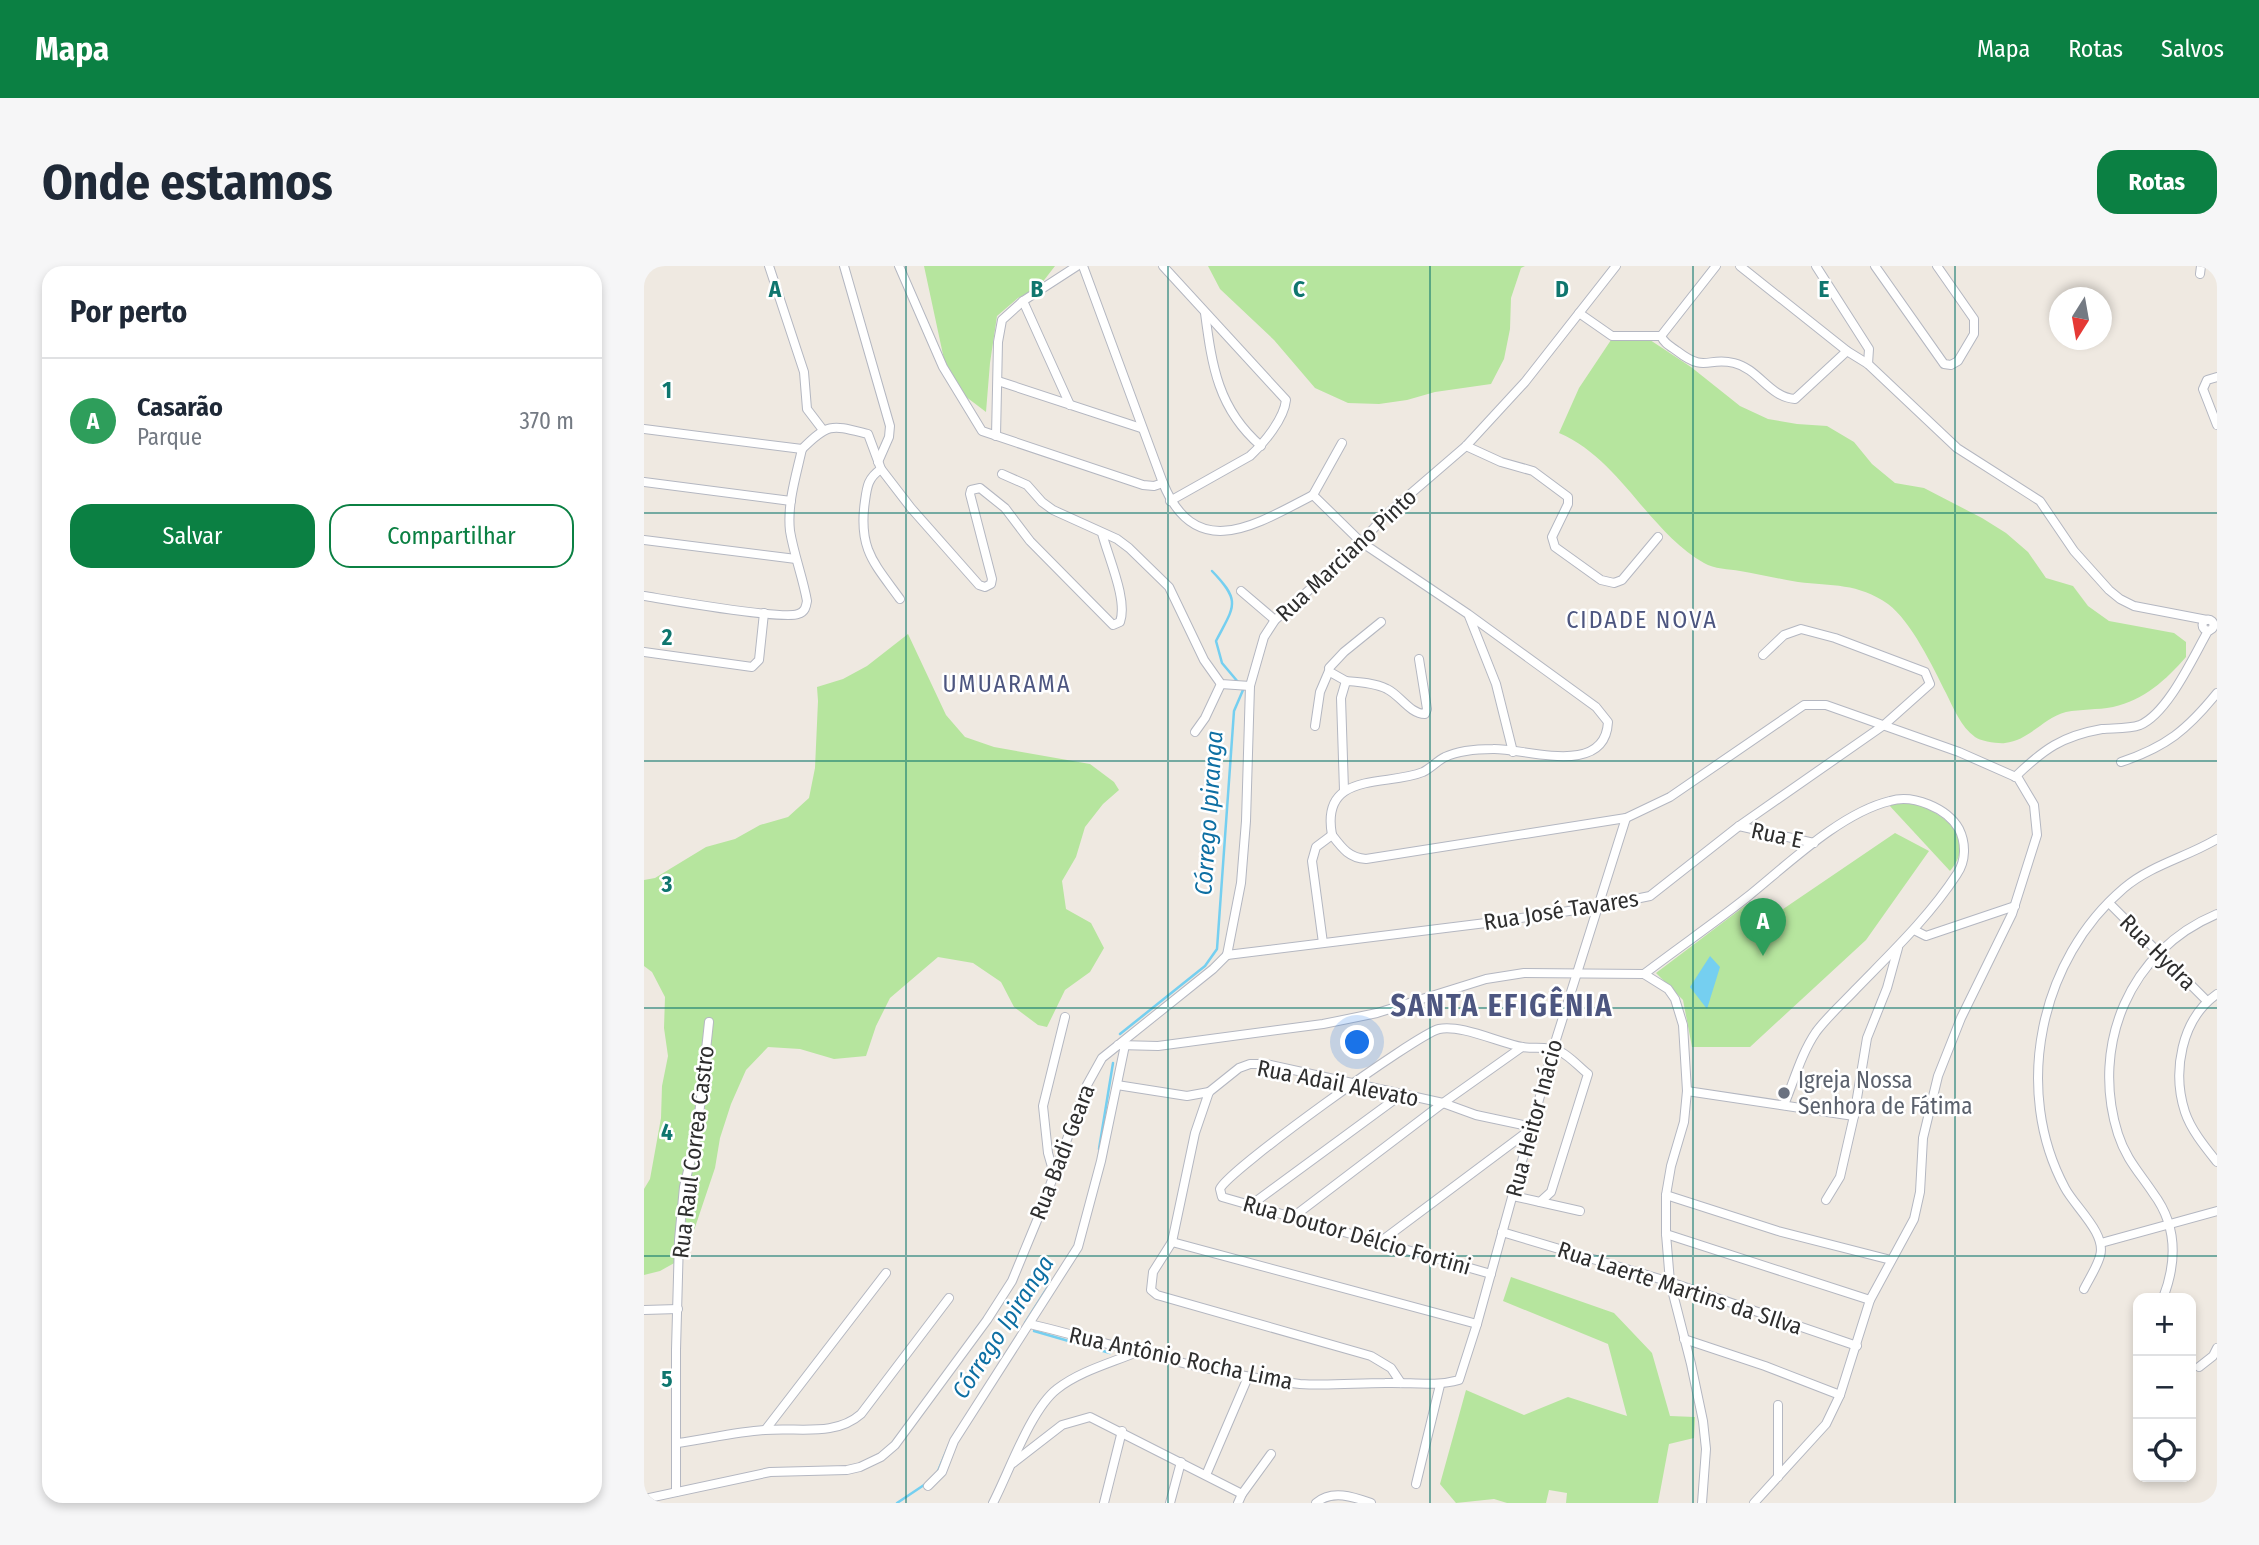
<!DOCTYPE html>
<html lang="pt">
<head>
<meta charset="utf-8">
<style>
  body { margin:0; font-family:"Fira Sans Condensed",sans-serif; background:#f6f6f7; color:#1f2937 }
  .controls { position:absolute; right:21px; bottom:21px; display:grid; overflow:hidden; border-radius:14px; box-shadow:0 4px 10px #0003 }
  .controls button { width:63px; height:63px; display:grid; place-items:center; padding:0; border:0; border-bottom:2px solid #e0e1e3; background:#fff; color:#1f2937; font:35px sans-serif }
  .compass { position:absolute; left:1405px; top:21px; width:63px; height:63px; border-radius:50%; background:#fff; box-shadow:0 4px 10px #0003; rotate:191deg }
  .you { position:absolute; left:714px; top:777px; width:24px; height:24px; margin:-18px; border:5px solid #fff; border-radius:50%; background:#1a73e8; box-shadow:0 0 0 10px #1a73e833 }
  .badge { display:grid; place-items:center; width:46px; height:46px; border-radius:50%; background:#0b8043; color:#fff; font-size:23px; font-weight:700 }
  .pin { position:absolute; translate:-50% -58px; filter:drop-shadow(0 2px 4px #0008) }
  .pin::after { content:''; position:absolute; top:37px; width:24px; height:21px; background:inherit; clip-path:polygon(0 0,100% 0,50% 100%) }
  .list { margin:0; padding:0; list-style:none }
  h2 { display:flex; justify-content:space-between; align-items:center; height:91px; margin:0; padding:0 28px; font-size:30px }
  h2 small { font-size:23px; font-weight:400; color:#747a83 }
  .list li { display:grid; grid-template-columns:46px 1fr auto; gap:21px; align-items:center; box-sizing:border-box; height:126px; padding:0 28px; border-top:2px solid #e0e1e3 }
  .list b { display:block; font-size:26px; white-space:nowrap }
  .list p { margin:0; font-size:23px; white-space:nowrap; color:#747a83 }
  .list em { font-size:23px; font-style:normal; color:#747a83 }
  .actions { display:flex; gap:14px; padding:21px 28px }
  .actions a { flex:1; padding:16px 0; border:2px solid #0b8043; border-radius:21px; text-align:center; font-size:24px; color:#0b8043 }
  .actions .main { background:#0b8043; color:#fff }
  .icon { flex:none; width:38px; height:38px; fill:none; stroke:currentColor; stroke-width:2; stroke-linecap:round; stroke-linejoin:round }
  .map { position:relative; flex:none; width:1573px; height:1237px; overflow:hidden; border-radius:21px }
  header { display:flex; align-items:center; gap:42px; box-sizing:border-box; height:98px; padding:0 35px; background:#0b8043; color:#fff }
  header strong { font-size:33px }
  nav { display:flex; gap:38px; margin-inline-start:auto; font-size:24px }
  .intro { display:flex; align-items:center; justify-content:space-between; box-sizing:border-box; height:168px; padding:0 42px }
  h1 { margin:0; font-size:49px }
  .button { padding:18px 32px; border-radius:21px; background:#0b8043; color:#fff; font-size:24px; font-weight:700 }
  main { display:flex; gap:42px; padding:0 42px }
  aside { flex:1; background:#fff; border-radius:21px; box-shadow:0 4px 10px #0003 }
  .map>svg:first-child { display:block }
  .green { fill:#b6e59e }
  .water { fill:#75cff0 }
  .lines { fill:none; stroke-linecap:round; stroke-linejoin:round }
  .stream { stroke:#75cff0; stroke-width:2.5 }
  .minor-casing { stroke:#b4b7c1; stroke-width:10 }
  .minor { stroke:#fff; stroke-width:8 }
  .grid { fill:none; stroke:#0f766e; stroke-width:2; stroke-opacity:0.55 }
  .worship-dot { fill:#6b7280; stroke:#fff; stroke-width:2.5 }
  .labels { text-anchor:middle; stroke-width:5; stroke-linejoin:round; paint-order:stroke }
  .street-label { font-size:23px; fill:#2e2e2e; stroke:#fff }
  .worship-label { font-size:23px; fill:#5b616d; stroke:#fff; text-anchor:start }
  .neighbourhood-label { font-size:24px; letter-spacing:2px; fill:#4d5680; stroke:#fff }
  .water-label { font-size:24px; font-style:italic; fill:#0d6fa3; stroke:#fff }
  .district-label { font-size:30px; font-weight:bold; letter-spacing:2px; fill:#4d5680; stroke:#fff }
  .grid-label { font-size:23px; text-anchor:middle; font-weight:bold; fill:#0f766e; stroke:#fff; stroke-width:5; stroke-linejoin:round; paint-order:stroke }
</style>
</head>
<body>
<header>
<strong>Mapa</strong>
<nav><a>Mapa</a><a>Rotas</a><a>Salvos</a></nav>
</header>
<div class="intro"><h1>Onde estamos</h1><a class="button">Rotas</a></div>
<main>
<aside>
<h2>Por perto<small></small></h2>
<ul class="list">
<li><span class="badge" style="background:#2e9e5b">A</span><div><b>Casarão</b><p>Parque</p></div><em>370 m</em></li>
</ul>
<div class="actions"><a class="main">Salvar</a><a>Compartilhar</a></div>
</aside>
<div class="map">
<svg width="1573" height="1237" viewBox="0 0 1573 1237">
  <rect width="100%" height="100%" fill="#efe9e1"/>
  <g class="green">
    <path d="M 280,0 L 411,0 L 394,22 L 374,32 L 353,50 L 346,97 L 342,146 L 317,127 L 301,98 Z"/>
    <path d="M 564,0 L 881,0 L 877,2 L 867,32 L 866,63 L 860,93 L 847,118 L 791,126 L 763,134 L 735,138 L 704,137 L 671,122 L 630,74 L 576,23 Z"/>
    <path d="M 971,68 L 1000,70 L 1047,101 L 1096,140 L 1124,153 L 1153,158 L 1183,160 L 1210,176 L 1228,198 L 1251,217 L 1280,222 L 1338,252 L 1362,267 L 1384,286 L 1402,312 L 1429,320 L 1444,340 L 1465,355 L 1530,367 L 1542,376 L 1542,391 C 1522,414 1500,434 1469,441 C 1453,444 1437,443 1422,446 C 1399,452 1386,474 1361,477 C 1355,478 1336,475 1331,471 C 1317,461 1309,441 1302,427 C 1289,401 1267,355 1244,338 C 1214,317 1188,320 1154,316 C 1135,313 1115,308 1096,305 C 1085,303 1070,303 1060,297 C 1004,265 976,193 915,167 L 935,122 Z"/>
    <path d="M 264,368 L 302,449 L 321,471 L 350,481 L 446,498 L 470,516 L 475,524 L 459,538 L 441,561 L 432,591 L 418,615 L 422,643 L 447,657 L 460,682 L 446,706 L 421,724 L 403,761 L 394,759 L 370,741 L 357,716 L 329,697 L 294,691 L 246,732 L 232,760 L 222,790 L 190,793 L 156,783 L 124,781 L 102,804 L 87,838 L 76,872 L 71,902 L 41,991 L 16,1005 L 0,1009 L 0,923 L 6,913 L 17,852 L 18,820 L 24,790 L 20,762 L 21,731 L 8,706 L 0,700 L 0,614 L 11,612 L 62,581 L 91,573 L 116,559 L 144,551 L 165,532 L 171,502 L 174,435 L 173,421 L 199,413 L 223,400 Z"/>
    <path d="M 1267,536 C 1297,546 1335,570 1306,605 L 1244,538 Z"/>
    <path d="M 1251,567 L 1285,585 L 1222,674 L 1106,781 L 1048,781 L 1039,734 L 1012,707 L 1106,636 L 1123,654 Z"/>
    <path d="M 867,1011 L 970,1047 L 1008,1087 L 1026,1150 L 1051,1151 L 1050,1172 L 1025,1178 L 1014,1237 L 922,1237 L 923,1227 L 905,1224 L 902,1237 L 863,1237 L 850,1233 L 812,1237 L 796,1218 L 822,1124 L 880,1149 L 924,1131 L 983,1150 L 964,1078 L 859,1035 Z"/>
  </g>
  <path class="water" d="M 1066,690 L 1076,701 L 1063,743 L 1046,721 Z"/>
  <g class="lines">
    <g class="stream">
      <path d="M 568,305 C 598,336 590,340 572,375 L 578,397 L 594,416"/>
      <path d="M 476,768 L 561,700 L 573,683 L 590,445 L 599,424 L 597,422"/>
      <path d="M 455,883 L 469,797"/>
      <path d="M 381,1057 L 407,1016"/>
      <path d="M 390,1065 L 466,1087"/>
      <path d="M 294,1205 L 305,1179"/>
      <path d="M 253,1237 L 283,1217"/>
    </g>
    <defs>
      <g id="minor">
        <path d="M 125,0 L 160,106 L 163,143 L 179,164"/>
        <path d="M 200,0 L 246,160 L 245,171 L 234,196"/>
        <path d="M 255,0 L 299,101 L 338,165 L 499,219 L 510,220 L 519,217"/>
        <path d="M 439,0 L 519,217 C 552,298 613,258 669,229"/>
        <path d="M 519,0 L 642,134 C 640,153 620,177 606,190 L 526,235"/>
        <path d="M 1096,0 L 1203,85 L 1224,98 L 1313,182 L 1396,235 L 1430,285 L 1465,324 L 1476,333 L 1490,340 L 1563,354"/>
        <path d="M 1172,0 L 1225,83 L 1224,98"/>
        <path d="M 1231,0 L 1300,98 L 1307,99 L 1314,95 L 1330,68 L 1330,53 L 1293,0"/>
        <path d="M 1556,8 L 1557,0"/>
        <path d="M 379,35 L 426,139"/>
        <path d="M 561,47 C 568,100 574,143 617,180"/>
        <path d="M 935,47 L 968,70 L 1017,70"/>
        <path d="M 1017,70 C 1020,77 1026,80 1033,85 C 1063,108 1063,90 1090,97 C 1115,103 1125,131 1151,133 L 1203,85"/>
        <path d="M 1017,70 L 1072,0"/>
        <path d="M 1573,111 L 1563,114 L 1559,123 L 1573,159"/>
        <path d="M 354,115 L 497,162"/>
        <path d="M 0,163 L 158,183"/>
        <path d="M 352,170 L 354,76 L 358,54 L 379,35 L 433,0"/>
        <path d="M 822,180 L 857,196 L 889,205 L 924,231 L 924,238 L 908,271 L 911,281 L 957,314 L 970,317 L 978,314 L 1014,271"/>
        <path d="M 158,183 C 185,156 188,159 224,168 L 237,203 L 267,242 L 335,319 L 341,321 L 347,318 L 348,313 L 326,228 L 327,224 L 336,222 L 361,242 L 386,275 L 469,359 L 476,356 C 484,334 464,291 458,267"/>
        <path d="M 237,203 C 224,212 223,220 221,235 C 214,283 230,297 256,333"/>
        <path d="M 358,208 L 383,219 L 398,236 L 409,244 L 473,273 L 485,282 L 525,321 L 560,394 L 577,418 L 606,420"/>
        <path d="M 0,216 L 147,235"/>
        <path d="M 669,229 L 717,276 L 824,348 L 952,441 L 964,456 C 961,512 881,482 849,483 C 834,483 814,485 801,491 C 793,495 787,502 779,506 C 743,521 676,504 688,569"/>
        <path d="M 669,229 L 698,177"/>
        <path d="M 0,274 L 152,293"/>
        <path d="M 597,325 L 631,354"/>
        <path d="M 0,330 C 25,334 138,354 154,348 C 161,346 162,341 163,335 C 159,312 150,289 146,265 C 143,238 152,210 158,183"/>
        <path d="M 825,350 L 852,418 L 869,486"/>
        <circle cx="1564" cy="359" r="5.5"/>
        <path d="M 0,386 L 108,401 L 115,394 L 120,347"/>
        <path d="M 702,415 L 686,406 L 685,402 L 700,386 L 737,356"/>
        <path d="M 671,460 L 676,426 L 685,405"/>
        <path d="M 551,466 L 561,452 L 577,418"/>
        <path d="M 1477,496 C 1522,481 1543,464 1573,427"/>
        <path d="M 1371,511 C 1400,483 1418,470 1458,463 C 1470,462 1485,463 1496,459 C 1524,447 1549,391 1564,365"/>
        <path d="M 700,524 L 697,432 L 702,415 C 715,416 731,417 743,423 C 756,429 766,448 781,448 L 783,443 L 775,393"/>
        <path d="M 1095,560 L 1170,577"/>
        <path d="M 688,569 C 698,582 705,592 722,593 L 982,552 L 1026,531 L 1160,439 L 1182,439 L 1315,486 L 1374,512 L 1390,539 L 1393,569 L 1368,648 L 1317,752 L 1294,810 L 1279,872 L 1276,926 L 1270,953 L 1226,1034 L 1196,1129 L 1182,1158 L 1110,1237"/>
        <path d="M 1465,637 L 1563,735"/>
        <path d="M 1270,664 L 1282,670 L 1371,640"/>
        <path d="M 679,677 L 668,595 L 672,581 L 688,569"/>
        <path d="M 583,689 L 850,656 L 952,641 L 1006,630 L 1095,560 L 1240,459 L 1286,418 L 1281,406 L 1191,372 L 1157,363 L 1140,369 L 1119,389"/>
        <path d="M 583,689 L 597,617 L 602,555 L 606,420 L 620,371 L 631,354 L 706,288 L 743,248 L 822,180 L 881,116 L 972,0"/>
        <path d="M 1000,708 C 1034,682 1069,658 1102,632 C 1142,600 1196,547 1246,535 C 1269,528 1303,542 1315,563 C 1322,577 1322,595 1313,608 C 1285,651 1247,687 1212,723 C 1199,737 1183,751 1172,766 C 1157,788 1150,815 1140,839"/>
        <path d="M 1573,728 C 1537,753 1528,806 1541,846 C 1547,864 1561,881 1573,896"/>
        <path d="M 474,779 L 514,780 L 679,758 L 733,747 L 842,713 L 880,707 L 1000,708 L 1024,723 L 1031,733 L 1039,759 L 1043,825 L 1040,856 L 1027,900 L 1022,929 L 1022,968 L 1026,1016 L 1047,1098 L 1059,1155 L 1062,1183 L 1058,1237"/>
        <path d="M 473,819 L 543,830 L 565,826"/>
        <path d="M 1043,825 L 1210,850"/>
        <path d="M 410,908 L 404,887 L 399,840 L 421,751"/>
        <path d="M 1022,929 L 1134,965 L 1247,994"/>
        <path d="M 1182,934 L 1196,911 L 1210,850 L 1223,772 L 1243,722 L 1254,682"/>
        <path d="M 896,936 L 936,945"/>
        <path d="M 607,939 L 758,828"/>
        <path d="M 649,951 L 799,837 L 878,781"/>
        <path d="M 858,966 L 1026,1016 L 1213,1080"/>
        <path d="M 1022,968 L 1226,1034"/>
        <path d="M 528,976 L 833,1058"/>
        <path d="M 736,976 L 887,863"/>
        <path d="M 1457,977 L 1573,945"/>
        <path d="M 847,1008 L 578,931 L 576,923 C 582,906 773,768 795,763 C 816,758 856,777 878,781 C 890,783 904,780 915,785 C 926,790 935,801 944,808 L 907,926 L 896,936 L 869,930"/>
        <path d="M 1440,1023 C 1445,1013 1453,1001 1456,990 C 1463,968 1431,941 1421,922 C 1368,824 1396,693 1480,622 C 1507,599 1543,591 1573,573"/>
        <path d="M 1519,1032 C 1533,996 1533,959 1509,927 C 1495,906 1482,893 1474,868 C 1446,779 1486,684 1573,648"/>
        <path d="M 0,1044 L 34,1043"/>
        <path d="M 386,1058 C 475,1080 564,1108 656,1118 C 684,1120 713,1117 741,1117 C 767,1116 790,1121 815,1114 L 833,1058 L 909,783 L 982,552"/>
        <path d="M 1040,1073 L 1121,1100 L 1196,1129"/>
        <path d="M 1555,1101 L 1569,1090 L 1573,1082"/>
        <path d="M 757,1117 L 747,1102 L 727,1090 L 513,1029 L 507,1024 L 509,1006 L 528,976 L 551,867 L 565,826 L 595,802 L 606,798 L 622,798 L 799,837 L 832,849 L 888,861"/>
        <path d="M 1134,1139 L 1134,1211"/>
        <path d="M 122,1163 L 242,1007"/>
        <path d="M 34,1177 C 63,1173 92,1166 121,1164 C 154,1161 191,1171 217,1148 L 305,1032"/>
        <path d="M 369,1197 L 418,1159 L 446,1151 L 598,1228"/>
        <path d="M 562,1209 L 604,1111"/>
        <path d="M 772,1218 L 796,1119"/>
        <path d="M 284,1220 L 298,1206 L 310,1175 L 434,981 L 457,895 L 481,779"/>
        <path d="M 32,1226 L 32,1084 L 35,974 L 40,921 L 53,868 L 65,756"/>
        <path d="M 0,1233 L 126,1206 L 203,1204 L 216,1201 L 237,1191 L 251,1179 L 343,1054 L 368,1015 L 394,952 L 443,819 L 458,792 L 569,703 L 583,689"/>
        <path d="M 349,1237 C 365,1206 387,1143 413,1123 C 436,1105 467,1097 493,1086"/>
        <path d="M 460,1237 L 478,1165"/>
        <path d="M 526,1237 L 537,1196"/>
        <path d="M 594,1237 L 598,1228 L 627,1188"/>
        <path d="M 672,1237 C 688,1223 710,1231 727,1237"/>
      </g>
    </defs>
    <use href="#minor" class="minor-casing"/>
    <use href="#minor" class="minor"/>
  </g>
  <path class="grid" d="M 262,0 L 262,1237M 524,0 L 524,1237M 786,0 L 786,1237M 1049,0 L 1049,1237M 1311,0 L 1311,1237M 0,247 L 1573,247M 0,495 L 1573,495M 0,742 L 1573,742M 0,990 L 1573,990"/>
  <circle class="worship-dot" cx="1140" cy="827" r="7"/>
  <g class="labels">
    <g class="street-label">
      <text transform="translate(702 289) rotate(-43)" y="8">Rua Marciano Pinto</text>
      <text transform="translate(1133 569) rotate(12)" y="8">Rua E</text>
      <text transform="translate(917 644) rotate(-9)" y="8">Rua José Tavares</text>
      <text transform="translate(1514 686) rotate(45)" y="8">Rua Hydra</text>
      <text transform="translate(694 817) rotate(11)" y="8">Rua Adail Alevato</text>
      <text transform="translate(890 852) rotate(-75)" y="8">Rua Heitor Inácio</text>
      <text transform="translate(49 886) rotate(-83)" y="8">Rua Raul Correa Castro</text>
      <text transform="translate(418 886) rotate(-69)" y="8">Rua Badi Geara</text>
      <text transform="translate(713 969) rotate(16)" y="8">Rua Doutor Délcio Fortini</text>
      <text transform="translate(1036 1022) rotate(18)" y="8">Rua Laerte Martins da SIlva</text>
      <text transform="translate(537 1092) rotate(12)" y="8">Rua Antônio Rocha Lima</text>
    </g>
    <g class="worship-label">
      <text x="1154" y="822">Igreja Nossa<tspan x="1154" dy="26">Senhora de Fátima</tspan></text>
    </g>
    <g class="neighbourhood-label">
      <text x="998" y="362">CIDADE NOVA</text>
      <text x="363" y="426">UMUARAMA</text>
    </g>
    <g class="water-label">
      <text transform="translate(565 547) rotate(-86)" y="8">Córrego Ipiranga</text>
      <text transform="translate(359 1061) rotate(-57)" y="8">Córrego Ipiranga</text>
    </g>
    <g class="district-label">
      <text x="858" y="750">SANTA EFIGÊNIA</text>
    </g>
  </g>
  <g class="grid-label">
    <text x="131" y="31">A</text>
    <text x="393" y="31">B</text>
    <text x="655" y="31">C</text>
    <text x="918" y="31">D</text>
    <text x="1180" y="31">E</text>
    <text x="23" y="132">1</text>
    <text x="23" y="379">2</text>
    <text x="23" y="626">3</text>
    <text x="23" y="874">4</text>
    <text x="23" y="1121">5</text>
  </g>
</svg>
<div class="controls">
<button>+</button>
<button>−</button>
<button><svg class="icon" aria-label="locate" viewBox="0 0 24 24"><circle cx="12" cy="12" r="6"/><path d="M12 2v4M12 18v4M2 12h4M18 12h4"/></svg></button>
</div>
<svg class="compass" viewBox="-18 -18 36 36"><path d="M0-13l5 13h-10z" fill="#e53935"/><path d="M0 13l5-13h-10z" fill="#747a83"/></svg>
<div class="you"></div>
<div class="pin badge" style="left:1119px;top:690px;background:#2e9e5b">A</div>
</div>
</main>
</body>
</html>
